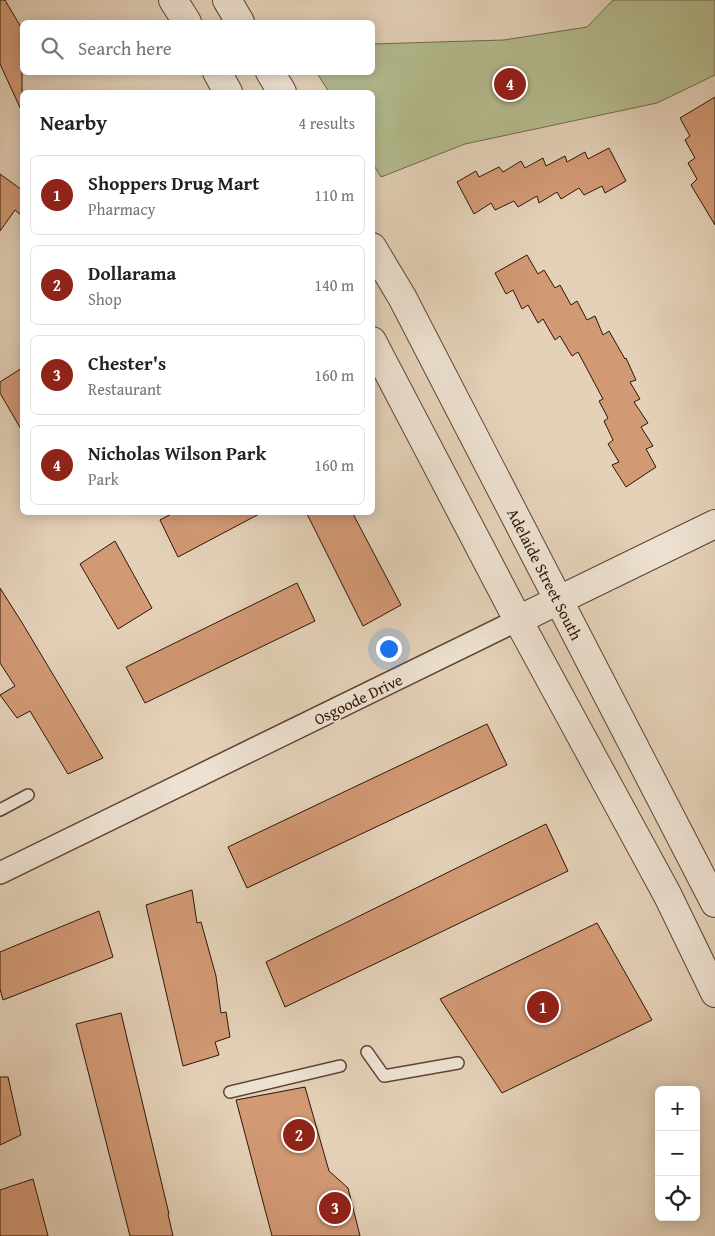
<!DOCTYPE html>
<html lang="en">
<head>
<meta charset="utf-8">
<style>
  body { margin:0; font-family:"Gentium Book Plus",serif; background:#f6f6f6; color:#222 }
  .controls { position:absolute; right:15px; bottom:15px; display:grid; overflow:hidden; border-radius:8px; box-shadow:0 2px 12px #0003 }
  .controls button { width:45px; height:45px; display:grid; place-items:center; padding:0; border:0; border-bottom:1px solid #e0e0e0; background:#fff; color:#222; font:25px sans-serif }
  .you { position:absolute; left:388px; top:648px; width:18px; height:18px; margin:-12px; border:4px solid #fff; border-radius:50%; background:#1a73e8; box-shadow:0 0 0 8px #1a73e833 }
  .badge { display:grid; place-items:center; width:32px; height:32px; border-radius:50%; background:#8f2418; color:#fff; font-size:16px; font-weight:700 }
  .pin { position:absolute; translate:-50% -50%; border:2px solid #fff; box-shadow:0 1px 5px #0006 }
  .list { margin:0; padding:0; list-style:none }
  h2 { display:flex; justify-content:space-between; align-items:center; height:65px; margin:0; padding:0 20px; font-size:21px }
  h2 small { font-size:16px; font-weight:400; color:#767676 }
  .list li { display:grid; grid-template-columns:32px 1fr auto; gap:15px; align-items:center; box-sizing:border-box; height:80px; margin:0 10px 10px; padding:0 10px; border:1px solid #e0e0e0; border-radius:8px }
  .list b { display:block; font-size:19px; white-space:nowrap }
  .list p { margin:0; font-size:16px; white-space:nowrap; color:#767676 }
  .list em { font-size:16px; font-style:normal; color:#767676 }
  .icon { flex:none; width:28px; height:28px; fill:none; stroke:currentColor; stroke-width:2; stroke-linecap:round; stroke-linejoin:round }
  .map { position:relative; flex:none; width:715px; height:1236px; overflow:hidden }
  .search { position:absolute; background:#fff; box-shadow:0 2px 12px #0003; left:20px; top:20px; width:355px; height:55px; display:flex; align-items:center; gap:12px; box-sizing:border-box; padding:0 18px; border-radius:8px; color:#767676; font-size:19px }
  .panel { position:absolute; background:#fff; box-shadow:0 2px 12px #0003; left:20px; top:90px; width:355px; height:425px; border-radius:8px }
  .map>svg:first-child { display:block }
  .green { fill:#b4bc8f; stroke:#71694a }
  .building { fill:#d19974; stroke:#2e1605 }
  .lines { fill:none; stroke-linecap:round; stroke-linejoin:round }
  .service-casing { stroke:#5c4532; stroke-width:14 }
  .minor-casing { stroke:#5c4532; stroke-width:24 }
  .tertiary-casing { stroke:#5c4532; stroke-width:30 }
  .service { stroke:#ede1d1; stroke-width:11 }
  .minor { stroke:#ede1d1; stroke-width:21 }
  .tertiary { stroke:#ede1d1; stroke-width:28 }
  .labels { text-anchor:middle; stroke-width:4; stroke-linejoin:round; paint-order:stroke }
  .street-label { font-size:16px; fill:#2e1605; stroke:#ede1d1 }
</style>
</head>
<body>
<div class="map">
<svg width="715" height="1236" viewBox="0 0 715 1236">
  <rect width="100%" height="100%" fill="#e4d1b8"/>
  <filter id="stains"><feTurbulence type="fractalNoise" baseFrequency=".004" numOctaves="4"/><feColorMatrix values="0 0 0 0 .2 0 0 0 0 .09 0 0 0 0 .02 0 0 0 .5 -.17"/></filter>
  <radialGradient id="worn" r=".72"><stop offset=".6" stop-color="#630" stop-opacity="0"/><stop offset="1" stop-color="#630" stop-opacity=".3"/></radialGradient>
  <path class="green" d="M 613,0 L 715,0 L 715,75 L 657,103 L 465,144 L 381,177 L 373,164 L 372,92 L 329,92 L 317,73 L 372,72 L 373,44 L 504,40 L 587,27 Z"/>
  <g class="building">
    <path d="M 0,0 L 5,0 L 22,29 L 22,112 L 0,64 Z"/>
    <path d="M 715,97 L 715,225 L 691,185 L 697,179 L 688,163 L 695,158 L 685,140 L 690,136 L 680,118 Z"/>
    <path d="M 609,148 L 626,181 L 605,193 L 602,186 L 584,195 L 579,188 L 561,199 L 557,192 L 539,203 L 537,196 L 518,207 L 514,201 L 495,210 L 491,203 L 474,214 L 457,182 L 476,171 L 479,177 L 499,167 L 503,172 L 521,161 L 525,168 L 543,158 L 546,166 L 565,156 L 567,162 L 585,152 L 588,159 Z"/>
    <path d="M 0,174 L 22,190 L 22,216 L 15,210 L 0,231 Z"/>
    <path d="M 527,255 L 538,274 L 544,270 L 555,288 L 560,285 L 571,305 L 577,301 L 587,320 L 595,316 L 603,335 L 609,331 L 625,359 L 626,358 L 636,380 L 630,382 L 640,399 L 634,402 L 648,423 L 641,427 L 653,446 L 646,449 L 656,467 L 626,487 L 612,465 L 619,462 L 608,444 L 613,440 L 604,421 L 608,418 L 599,401 L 603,399 L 578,352 L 572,356 L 560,336 L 555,340 L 543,319 L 538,323 L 528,305 L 522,309 L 513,290 L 506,294 L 495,273 Z"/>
    <path d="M 22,368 L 22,431 L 0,393 L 0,382 Z"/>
    <path d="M 175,512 L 263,512 L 178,557 L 160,520 Z"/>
    <path d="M 306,512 L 352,512 L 401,605 L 363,626 Z"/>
    <path d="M 115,541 L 152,608 L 118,629 L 80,564 Z"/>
    <path d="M 297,583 L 315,621 L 145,703 L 126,667 Z"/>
    <path d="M 0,588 L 21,621 L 103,758 L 68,774 L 30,711 L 17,718 L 0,695 L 15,686 L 0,663 Z"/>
    <path d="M 487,724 L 507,765 L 247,888 L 228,847 Z"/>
    <path d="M 546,824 L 568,871 L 285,1007 L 266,962 Z"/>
    <path d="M 192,890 L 197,923 L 201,922 L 216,976 L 221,1013 L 226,1012 L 230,1037 L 215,1042 L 219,1055 L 183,1066 L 146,905 Z"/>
    <path d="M 99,911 L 113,957 L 3,1000 L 0,989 L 0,952 Z"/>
    <path d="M 597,923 L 652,1020 L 502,1093 L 440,999 Z"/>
    <path d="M 121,1013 L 169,1214 L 168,1214 L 173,1236 L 130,1236 L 76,1024 Z"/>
    <path d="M 0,1077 L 8,1077 L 21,1135 L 0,1145 Z"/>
    <path d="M 305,1087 L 329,1171 L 348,1188 L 360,1236 L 272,1236 L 236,1100 Z"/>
    <path d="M 33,1179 L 48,1236 L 0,1236 L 0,1190 Z"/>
  </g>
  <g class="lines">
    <defs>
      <g id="service">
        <path d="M 0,810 L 28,795"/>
        <path d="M 367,1052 L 384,1076 L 458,1063"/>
        <path d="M 230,1092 L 340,1066"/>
      </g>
      <path id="minor" d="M 0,873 L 518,620"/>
      <g id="tertiary">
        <path d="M 173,0 L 187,22"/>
        <path d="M 227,0 L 240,22"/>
        <path d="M 217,72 L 228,92"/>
        <path d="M 270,72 L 282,92"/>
        <path d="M 372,247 L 402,297 L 715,903"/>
        <path d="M 372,341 L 518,620 L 667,894 L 715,993"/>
        <path d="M 518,620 L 715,524"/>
      </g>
    </defs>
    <use href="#service" class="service-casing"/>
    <use href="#minor" class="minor-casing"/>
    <use href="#tertiary" class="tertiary-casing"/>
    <use href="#service" class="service"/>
    <use href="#minor" class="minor"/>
    <use href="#tertiary" class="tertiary"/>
  </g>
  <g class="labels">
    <g class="street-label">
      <text transform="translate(545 574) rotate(63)" y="6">Adelaide Street South</text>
      <text transform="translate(358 699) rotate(-26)" y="6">Osgoode Drive</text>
    </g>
  </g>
  <rect width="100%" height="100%" filter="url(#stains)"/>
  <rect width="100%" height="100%" fill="url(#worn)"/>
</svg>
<div class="controls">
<button>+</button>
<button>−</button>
<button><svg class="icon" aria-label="locate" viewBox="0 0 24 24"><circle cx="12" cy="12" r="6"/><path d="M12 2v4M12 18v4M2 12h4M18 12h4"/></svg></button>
</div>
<div class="you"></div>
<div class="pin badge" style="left:543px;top:1007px">1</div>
<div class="pin badge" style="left:299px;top:1135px">2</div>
<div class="pin badge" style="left:335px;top:1208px">3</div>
<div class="pin badge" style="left:510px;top:84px">4</div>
<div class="search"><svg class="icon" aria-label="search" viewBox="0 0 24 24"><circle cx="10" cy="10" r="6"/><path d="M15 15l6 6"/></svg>Search here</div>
<section class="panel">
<h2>Nearby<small>4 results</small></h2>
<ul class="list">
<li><span class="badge">1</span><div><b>Shoppers Drug Mart</b><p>Pharmacy</p></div><em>110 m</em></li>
<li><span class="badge">2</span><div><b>Dollarama</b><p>Shop</p></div><em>140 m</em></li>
<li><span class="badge">3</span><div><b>Chester's</b><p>Restaurant</p></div><em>160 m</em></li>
<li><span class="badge">4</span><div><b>Nicholas Wilson Park</b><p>Park</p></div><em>160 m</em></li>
</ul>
</section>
</div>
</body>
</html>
